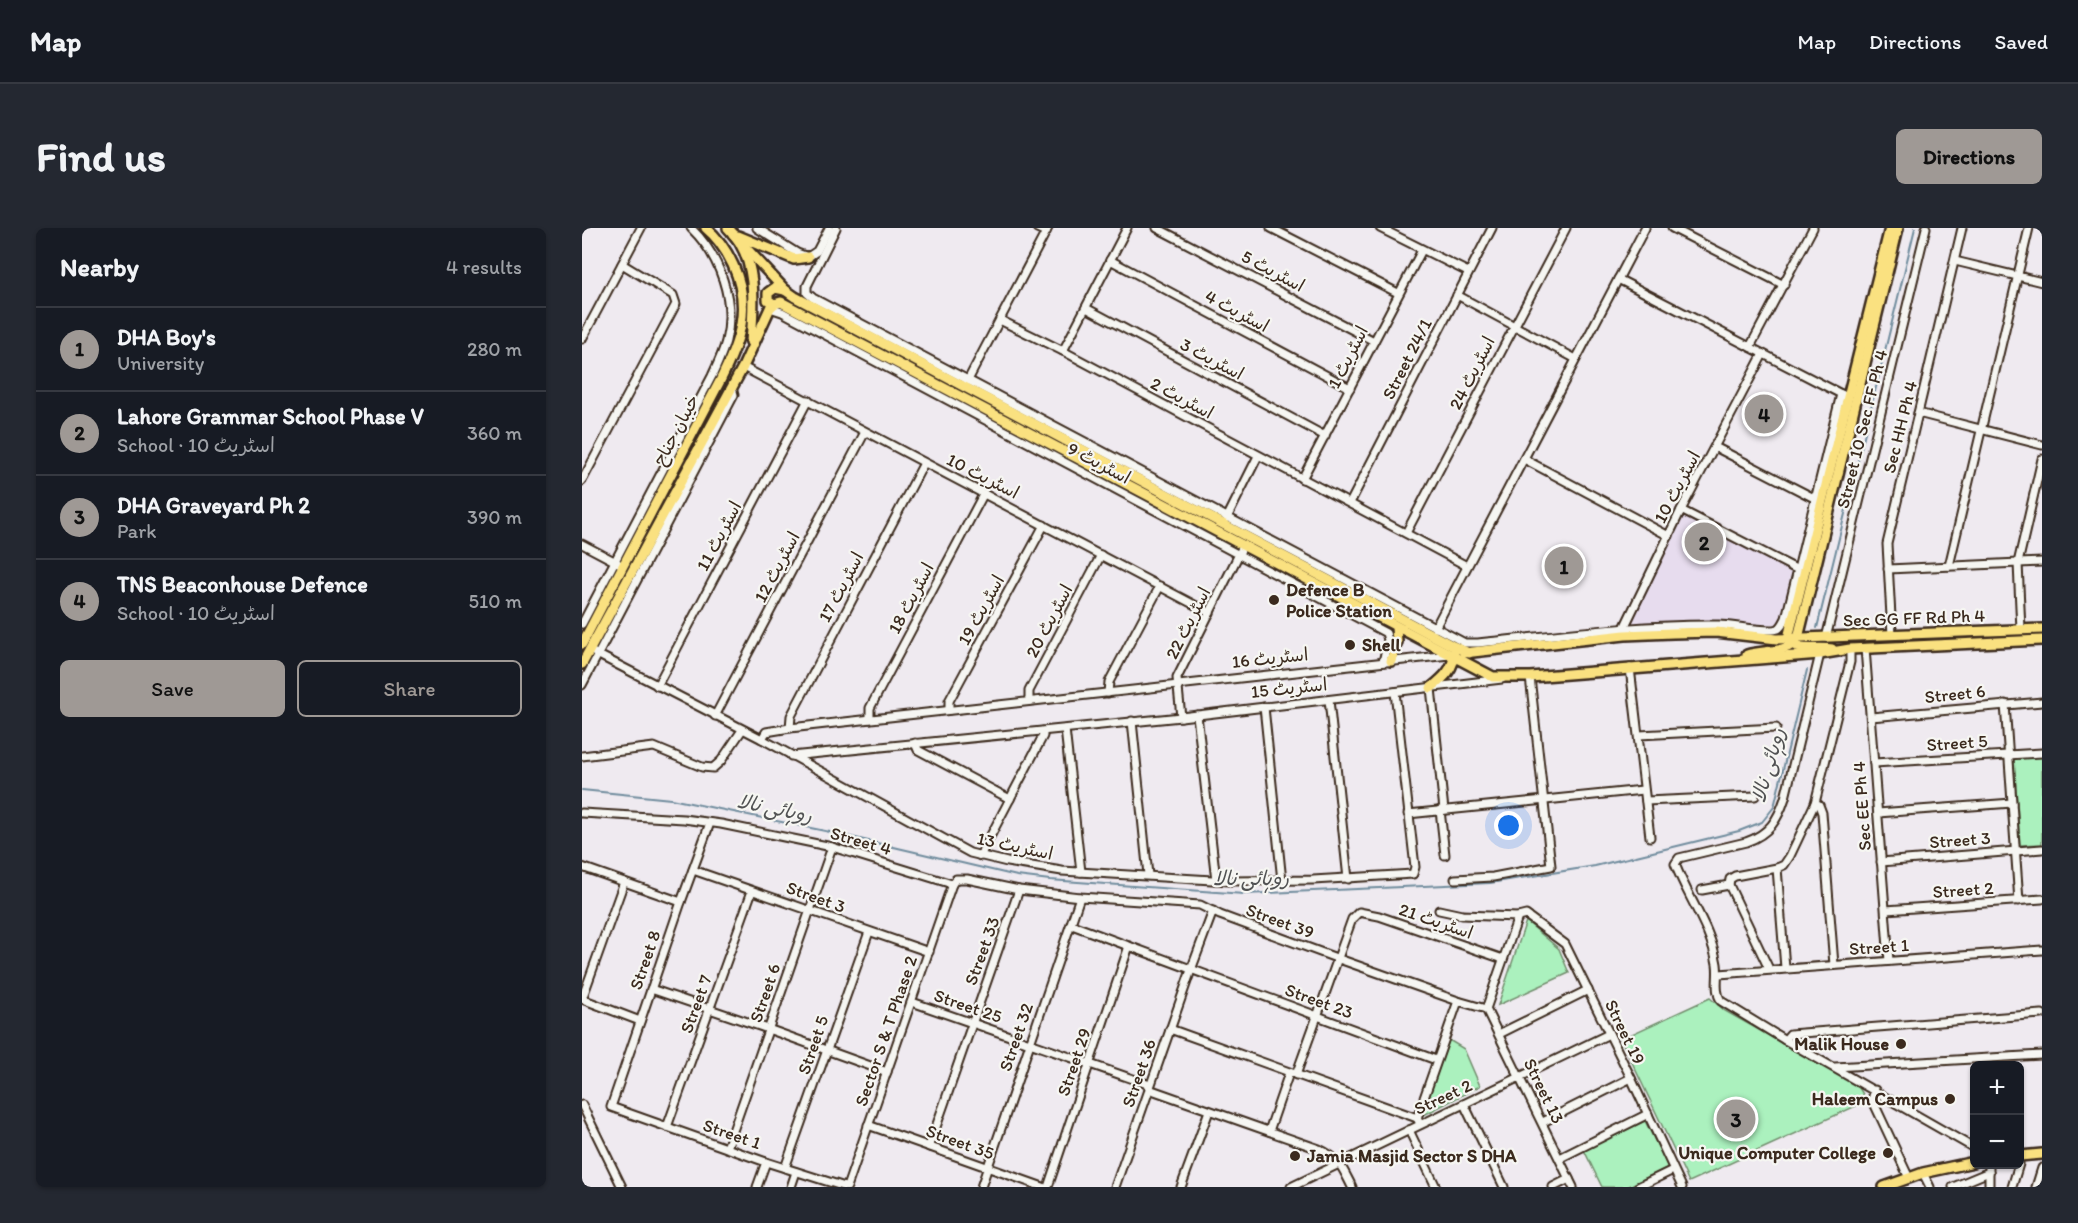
<!DOCTYPE html>
<html lang="en">
<head>
<meta charset="utf-8">
<style>
  body { margin:0; font-family:Itim,"Playpen Sans Arabic",sans-serif; background:#242831; color:#f1f3f6 }
  .controls { position:absolute; right:18px; bottom:18px; display:grid; overflow:hidden; border-radius:9px; box-shadow:0 2px 4px #0004 }
  .controls button { width:54px; height:54px; display:grid; place-items:center; padding:0; border:0; border-bottom:2px solid #363941; background:#171b24; color:#f1f3f6; font:30px sans-serif }
  .you { position:absolute; left:927px; top:598px; width:21px; height:21px; margin:-15px; border:4px solid #fff; border-radius:50%; background:#1a73e8; box-shadow:0 0 0 9px #1a73e833 }
  .badge { display:grid; place-items:center; width:39px; height:39px; border-radius:50%; background:#9f9995; color:#111; font-size:20px; font-weight:700 }
  .pin { position:absolute; translate:-50% -50%; border:3px solid #fff; box-shadow:0 2px 6px #0006 }
  .list { margin:0; padding:0; list-style:none }
  h2 { display:flex; justify-content:space-between; align-items:center; height:78px; margin:0; padding:0 24px; font-size:26px }
  h2 small { font-size:20px; font-weight:400; color:#9ea1a6 }
  .list li { display:grid; grid-template-columns:39px 1fr auto; gap:18px; align-items:center; box-sizing:border-box; height:84px; padding:0 24px; border-top:2px solid #363941 }
  .list b { display:block; font-size:22px; white-space:nowrap }
  .list p { margin:0; font-size:20px; white-space:nowrap; color:#9ea1a6 }
  .list em { font-size:20px; font-style:normal; color:#9ea1a6 }
  .actions { display:flex; gap:12px; padding:18px 24px }
  .actions a { flex:1; padding:14px 0; border:2px solid #9f9995; border-radius:9px; text-align:center; font-size:21px; color:#9f9995 }
  .actions .main { background:#9f9995; color:#111 }
  .map { position:relative; flex:none; width:1460px; height:959px; overflow:hidden; border-radius:9px }
  header { display:flex; align-items:center; gap:36px; box-sizing:border-box; height:84px; padding:0 30px; background:#171b24; border-bottom:2px solid #363941 }
  header strong { font-size:28px }
  nav { display:flex; gap:33px; margin-inline-start:auto; font-size:21px }
  .intro { display:flex; align-items:center; justify-content:space-between; box-sizing:border-box; height:144px; padding:0 36px }
  h1 { margin:0; font-size:42px }
  .button { padding:15px 27px; border-radius:9px; background:#9f9995; color:#111; font-size:21px; font-weight:700 }
  main { display:flex; gap:36px; padding:0 36px }
  aside { flex:1; background:#171b24; border-radius:9px; box-shadow:0 2px 4px #0004 }
  .map>svg:first-child { display:block }
  .built { fill:#e7dcee }
  .green { fill:#abf1be; stroke:#738e6e; stroke-width:1.5 }
  .lines { fill:none; stroke-linecap:round; stroke-linejoin:round }
  .stream { stroke:#718d9e; stroke-width:2 }
  .minor-casing { stroke:#3b2a1e; stroke-width:11 }
  .major-casing { stroke:#3b2a1e; stroke-width:14 }
  .minor { stroke:#f6f6f2; stroke-width:7 }
  .major { stroke:#fae180; stroke-width:9 }
  .poi-dot { fill:#3b2a1e; stroke:#f6f6f2; stroke-width:2 }
  .labels { text-anchor:middle; stroke-width:4.5; stroke-linejoin:round; paint-order:stroke }
  .street-label { font-size:18px; fill:#3b2a1e; stroke:#f6f6f2 }
  .poi-label { font-size:18px; font-weight:bold; fill:#3b2a1e; stroke:#f6f6f2; text-anchor:start }
  .water-label { font-size:20px; font-style:italic; fill:#525354; stroke:#f6f6f2 }
</style>
</head>
<body>
<header>
<strong>Map</strong>
<nav><a>Map</a><a>Directions</a><a>Saved</a></nav>
</header>
<div class="intro"><h1>Find us</h1><a class="button">Directions</a></div>
<main>
<aside>
<h2>Nearby<small>4 results</small></h2>
<ul class="list">
<li><span class="badge">1</span><div><b>DHA Boy's</b><p>University</p></div><em>280 m</em></li>
<li><span class="badge">2</span><div><b>Lahore Grammar School Phase V</b><p>School · اسٹریٹ 10</p></div><em>360 m</em></li>
<li><span class="badge">3</span><div><b>DHA Graveyard Ph 2</b><p>Park</p></div><em>390 m</em></li>
<li><span class="badge">4</span><div><b>TNS Beaconhouse Defence</b><p>School · اسٹریٹ 10</p></div><em>510 m</em></li>
</ul>
<div class="actions"><a class="main">Save</a><a>Share</a></div>
</aside>
<div class="map">
<svg width="1460" height="959" viewBox="0 0 1460 959">
  <rect width="100%" height="100%" fill="#efeaf0"/>
  <filter id="ink" filterUnits="userSpaceOnUse"><feTurbulence type="fractalNoise" baseFrequency=".0167" numOctaves="2"/><feDisplacementMap in="SourceGraphic" scale="12" xChannelSelector="R" yChannelSelector="G"/><feConvolveMatrix kernelMatrix="1 2 1 2 8 2 1 2 1" color-interpolation-filters="sRGB"/></filter>
  <g filter="url(#ink)">
    <path class="built" d="M 1102,285 L 1214,344 L 1199,396 L 1045,397 Z"/>
    <g class="green">
      <path d="M 1460,529 L 1460,616 L 1438,617 L 1432,531 Z"/>
      <path d="M 944,693 L 977,721 L 987,745 L 916,777 Z"/>
      <path d="M 1128,770 L 1143,783 L 1276,858 L 1285,873 L 1107,954 L 1039,811 Z"/>
      <path d="M 867,812 L 882,821 L 898,858 L 840,888 Z"/>
      <path d="M 1063,893 L 1086,939 L 1045,959 L 1020,959 L 1002,922 Z"/>
    </g>
    <g class="lines">
      <g class="stream">
        <path d="M 1235,400 L 1333,0"/>
        <path d="M 0,562 L 89,571 L 248,604 L 435,648 L 468,652 L 662,666 L 908,655 L 1013,638 L 1157,603 L 1180,594 L 1192,579 L 1225,442"/>
      </g>
      <defs>
        <g id="minor">
          <path d="M 175,0 L 215,25 L 226,29 L 235,23 L 247,0"/>
          <path d="M 254,0 L 225,58 L 225,65 L 231,70 L 883,415 L 896,415 C 976,407 1056,396 1137,397 C 1150,397 1187,405 1196,401 C 1200,399 1202,394 1204,390 L 1259,166"/>
          <path d="M 455,0 L 464,4"/>
          <path d="M 575,0 L 792,113"/>
          <path d="M 689,0 L 816,65"/>
          <path d="M 798,0 L 886,44"/>
          <path d="M 1090,0 L 1202,57"/>
          <path d="M 528,32 L 768,160"/>
          <path d="M 1373,33 L 1460,54"/>
          <path d="M 1036,51 L 1263,168"/>
          <path d="M 875,67 L 994,131"/>
          <path d="M 188,80 L 200,84 L 804,405 L 806,412 L 801,434"/>
          <path d="M 504,80 L 743,208"/>
          <path d="M 418,92 L 481,123 L 885,338"/>
          <path d="M 0,111 L 59,0"/>
          <path d="M 1168,119 L 1231,0"/>
          <path d="M 481,123 L 545,0"/>
          <path d="M 161,139 L 628,385"/>
          <path d="M 385,154 L 466,0"/>
          <path d="M 1336,185 L 1460,217"/>
          <path d="M 1133,219 L 1232,270"/>
          <path d="M 942,231 L 1087,308"/>
          <path d="M 720,251 L 840,22"/>
          <path d="M 0,253 L 94,76 L 91,67 L 40,36"/>
          <path d="M 768,275 L 910,0"/>
          <path d="M 1099,282 L 1216,342"/>
          <path d="M 645,290 L 676,228"/>
          <path d="M 824,305 L 984,0"/>
          <path d="M 0,316 L 36,335"/>
          <path d="M 1367,338 L 1447,0"/>
          <path d="M 1306,341 L 1460,334"/>
          <path d="M 0,396 L 130,148 C 135,137 141,125 144,113 C 154,73 138,28 109,0"/>
          <path d="M 853,400 L 1063,0"/>
          <path d="M 1042,402 L 1042,400 L 1099,282 L 1181,126"/>
          <path d="M 1439,402 L 1436,335 L 1460,231"/>
          <path d="M 1310,407 L 1305,316 L 1380,0"/>
          <path d="M 1244,410 L 1344,0"/>
          <path d="M 1283,420 L 1307,733"/>
          <path d="M 7,422 L 180,511 L 388,625 L 425,634 L 480,643 L 647,653 L 731,652 L 831,646 L 833,639 L 813,464"/>
          <path d="M 1238,426 L 1203,570 C 1196,592 1187,606 1164,614 L 1097,630 L 1093,636 C 1106,670 1129,700 1135,736 C 1137,749 1132,762 1139,773 L 1203,812 L 1392,920"/>
          <path d="M 1048,440 L 1068,609"/>
          <path d="M 0,457 L 152,167 L 150,160"/>
          <path d="M 75,458 L 226,172"/>
          <path d="M 849,460 L 862,582"/>
          <path d="M 526,465 L 527,454 L 578,358"/>
          <path d="M 747,472 L 766,651"/>
          <path d="M 447,473 L 447,463 L 519,327"/>
          <path d="M 1423,476 L 1437,673"/>
          <path d="M 682,479 L 700,653"/>
          <path d="M 367,482 L 367,473 L 462,297"/>
          <path d="M 615,487 L 634,652"/>
          <path d="M 133,488 L 283,204"/>
          <path d="M 599,489 L 595,450 L 661,318"/>
          <path d="M 1289,489 L 1460,474"/>
          <path d="M 288,491 L 288,480 L 402,265"/>
          <path d="M 550,493 L 566,647"/>
          <path d="M 208,500 L 209,488 L 342,235"/>
          <path d="M 483,501 L 499,644"/>
          <path d="M 1057,507 L 1194,500"/>
          <path d="M 180,511 L 184,504 L 208,500 L 867,427"/>
          <path d="M 333,515 L 336,522 L 428,571"/>
          <path d="M 0,528 L 72,519 L 120,539 L 131,540 L 139,533 L 160,502"/>
          <path d="M 209,528 L 599,489 L 920,451"/>
          <path d="M 1292,535 L 1460,525"/>
          <path d="M 1064,573 L 1173,568"/>
          <path d="M 1233,575 L 1237,577 L 1240,585 L 1252,737"/>
          <path d="M 858,582 L 863,627"/>
          <path d="M 0,585 L 102,591 L 139,596 L 250,619 L 370,656"/>
          <path d="M 1296,585 L 1430,575"/>
          <path d="M 826,586 L 1061,562"/>
          <path d="M 128,595 L 99,674 L 29,879 L 184,934 L 263,959"/>
          <path d="M 398,628 L 461,508 L 461,503"/>
          <path d="M 1299,634 L 1460,621"/>
          <path d="M 0,639 L 99,674"/>
          <path d="M 1195,640 L 1203,740"/>
          <path d="M 111,642 L 347,724"/>
          <path d="M 873,651 L 911,649 L 969,638 L 948,449"/>
          <path d="M 370,656 L 374,651 L 385,651 L 437,662 L 498,669 L 618,677 L 638,687 L 757,731 L 876,773 L 904,781"/>
          <path d="M 1120,662 L 1147,657"/>
          <path d="M 857,682 L 880,687 L 936,689 L 944,687 L 983,716 L 1049,850 L 1100,959"/>
          <path d="M 1304,682 L 1460,671"/>
          <path d="M 490,697 L 854,832"/>
          <path d="M 1187,741 L 1147,657 L 1148,651 L 1153,648 L 1195,640 L 1202,637 L 1208,628 L 1233,575 L 1268,434 L 1268,421"/>
          <path d="M 1137,746 L 1460,722"/>
          <path d="M 69,761 L 186,801 L 305,844"/>
          <path d="M 0,771 L 42,654"/>
          <path d="M 0,771 L 58,793"/>
          <path d="M 330,774 L 568,857"/>
          <path d="M 904,781 L 991,959"/>
          <path d="M 904,781 L 936,689"/>
          <path d="M 588,801 L 835,890"/>
          <path d="M 917,806 L 1006,762"/>
          <path d="M 1203,812 L 1208,806 L 1460,786"/>
          <path d="M 1253,839 L 1460,827"/>
          <path d="M 714,847 L 770,691 L 777,684 L 797,688 L 921,731"/>
          <path d="M 567,861 L 737,921 C 758,931 760,939 770,959"/>
          <path d="M 1293,862 L 1290,871 L 1327,950"/>
          <path d="M 882,876 L 922,959"/>
          <path d="M 0,877 L 40,959"/>
          <path d="M 837,894 L 835,890 L 876,773"/>
          <path d="M 961,894 L 1049,850"/>
          <path d="M 286,897 L 461,959"/>
          <path d="M 85,899 L 170,663"/>
          <path d="M 827,902 L 854,959"/>
          <path d="M 687,903 L 707,845"/>
          <path d="M 347,919 L 437,662"/>
          <path d="M 145,920 L 250,619"/>
          <path d="M 978,930 L 1066,886"/>
          <path d="M 1407,936 L 1407,959"/>
          <path d="M 203,940 L 287,704"/>
          <path d="M 1341,945 L 1348,959"/>
          <path d="M 175,959 L 184,934"/>
          <path d="M 209,959 L 214,944"/>
          <path d="M 265,959 L 370,656"/>
          <path d="M 399,959 L 498,669"/>
          <path d="M 466,959 L 547,718"/>
          <path d="M 533,959 L 609,742 L 631,683"/>
          <path d="M 599,959 L 627,883"/>
          <path d="M 709,959 L 1027,806"/>
          <path d="M 971,959 L 987,951"/>
          <path d="M 1056,959 L 1091,942"/>
          <path d="M 1371,959 L 1407,944"/>
          <path d="M 1430,959 L 1437,936"/>
          <path d="M 1454,959 L 1460,940"/>
        </g>
        <g id="major">
          <path d="M 146,0 C 176,28 172,76 169,114"/>
          <path d="M 151,6 L 203,62 L 213,69 L 869,417 L 887,425"/>
          <path d="M 156,8 L 212,31 L 226,29"/>
          <path d="M 192,76 L 186,72 L 186,65 L 193,60 L 203,62"/>
          <path d="M 0,416 L 138,153 C 158,113 170,79 151,37 C 145,24 136,10 124,0"/>
          <path d="M 1250,421 C 1235,418 1213,426 1206,410 L 1308,0"/>
          <path d="M 882,425 L 1043,407 L 1091,405 L 1134,404 L 1195,411 L 1460,401"/>
          <path d="M 1165,427 C 1181,422 1206,426 1216,410 L 1316,0"/>
          <path d="M 809,433 L 815,414 L 814,399"/>
          <path d="M 0,436 L 161,139 L 188,80 L 192,76 L 199,74 L 911,449 L 948,449 L 1238,426 L 1268,421 L 1460,412"/>
          <path d="M 849,460 C 860,451 873,441 872,424"/>
          <path d="M 1438,928 L 1460,926"/>
          <path d="M 1302,959 L 1341,945 L 1392,934"/>
        </g>
      </defs>
      <use href="#minor" class="minor-casing"/>
      <use href="#major" class="major-casing"/>
      <use href="#minor" class="minor"/>
      <use href="#major" class="major"/>
    </g>
  </g>
  <g class="poi-dot">
    <circle cx="692" cy="372" r="6"/>
    <circle cx="768" cy="417" r="6"/>
    <circle cx="1319" cy="816" r="6"/>
    <circle cx="1368" cy="871" r="6"/>
    <circle cx="1306" cy="925" r="6"/>
    <circle cx="713" cy="928" r="6"/>
  </g>
  <g class="labels">
    <g class="street-label">
      <text transform="translate(691 43) rotate(28)" y="6">اسٹریٹ 5</text>
      <text transform="translate(655 83) rotate(28)" y="6">اسٹریٹ 4</text>
      <text transform="translate(766 129) rotate(-63)" y="6">اسٹریٹ 1</text>
      <text transform="translate(630 131) rotate(28)" y="6">اسٹریٹ 3</text>
      <text transform="translate(825 131) rotate(-63)" y="6">Street 24/1</text>
      <text transform="translate(890 145) rotate(-63)" y="6">اسٹریٹ 24</text>
      <text transform="translate(600 170) rotate(28)" y="6">اسٹریٹ 2</text>
      <text transform="translate(1318 199) rotate(-76)" y="6">Sec HH Ph 4</text>
      <text transform="translate(1280 201) rotate(-76)" y="6">Street 10 Sec FF Ph 4</text>
      <text transform="translate(94 202) rotate(-62)" y="6">خیبان جناح</text>
      <text transform="translate(517 235) rotate(28)" y="6">اسٹریٹ 9</text>
      <text transform="translate(401 248) rotate(27)" y="6">اسٹریٹ 10</text>
      <text transform="translate(1095 259) rotate(-62)" y="6">اسٹریٹ 10</text>
      <text transform="translate(137 308) rotate(-62)" y="6">اسٹریٹ 11</text>
      <text transform="translate(195 339) rotate(-62)" y="6">اسٹریٹ 12</text>
      <text transform="translate(259 359) rotate(-62)" y="6">اسٹریٹ 17</text>
      <text transform="translate(329 370) rotate(-62)" y="6">اسٹریٹ 18</text>
      <text transform="translate(399 382) rotate(-61)" y="6">اسٹریٹ 19</text>
      <text transform="translate(1332 390) rotate(-2)" y="6">Sec GG FF Rd Ph 4</text>
      <text transform="translate(467 393) rotate(-62)" y="6">اسٹریٹ 20</text>
      <text transform="translate(606 395) rotate(-63)" y="6">اسٹریٹ 22</text>
      <text transform="translate(688 430) rotate(-6)" y="6">اسٹریٹ 16</text>
      <text transform="translate(707 460) rotate(-6)" y="6">اسٹریٹ 15</text>
      <text transform="translate(1373 466) rotate(-6)" y="6">Street 6</text>
      <text transform="translate(1375 515) rotate(-4)" y="6">Street 5</text>
      <text transform="translate(1280 578) rotate(-94)" y="6">Sec EE Ph 4</text>
      <text transform="translate(1378 612) rotate(-4)" y="6">Street 3</text>
      <text transform="translate(279 613) rotate(16)" y="6">Street 4</text>
      <text transform="translate(433 618) rotate(12)" y="6">اسٹریٹ 13</text>
      <text transform="translate(1381 662) rotate(-4)" y="6">Street 2</text>
      <text transform="translate(234 669) rotate(20)" y="6">Street 3</text>
      <text transform="translate(698 693) rotate(20)" y="6">Street 39</text>
      <text transform="translate(854 693) rotate(19)" y="6">اسٹریٹ 21</text>
      <text transform="translate(1297 719) rotate(-4)" y="6">Street 1</text>
      <text transform="translate(400 723) rotate(-70)" y="6">Street 33</text>
      <text transform="translate(63 732) rotate(-71)" y="6">Street 8</text>
      <text transform="translate(183 765) rotate(-71)" y="6">Street 6</text>
      <text transform="translate(737 773) rotate(20)" y="6">Street 23</text>
      <text transform="translate(114 776) rotate(-70)" y="6">Street 7</text>
      <text transform="translate(386 778) rotate(19)" y="6">Street 25</text>
      <text transform="translate(304 803) rotate(-71)" y="6">Sector S &amp; T Phase 2</text>
      <text transform="translate(1043 804) rotate(64)" y="6">Street 19</text>
      <text transform="translate(434 809) rotate(-71)" y="6">Street 32</text>
      <text transform="translate(231 817) rotate(-71)" y="6">Street 5</text>
      <text transform="translate(492 834) rotate(-71)" y="6">Street 29</text>
      <text transform="translate(557 845) rotate(-71)" y="6">Street 36</text>
      <text transform="translate(962 863) rotate(64)" y="6">Street 13</text>
      <text transform="translate(861 869) rotate(-25)" y="6">Street 2</text>
      <text transform="translate(150 906) rotate(19)" y="6">Street 1</text>
      <text transform="translate(378 914) rotate(20)" y="6">Street 35</text>
    </g>
    <g class="poi-label">
      <text x="704" y="368">Defence B<tspan x="704" dy="21">Police Station</tspan></text>
      <text x="780" y="423">Shell</text>
      <text x="1307" y="822" text-anchor="end">Malik House</text>
      <text x="1356" y="877" text-anchor="end">Haleem Campus</text>
      <text x="1294" y="931" text-anchor="end">Unique Computer College</text>
      <text x="725" y="934">Jamia Masjid Sector S DHA</text>
    </g>
    <g class="water-label">
      <text transform="translate(1186 537) rotate(-74)" y="7">روہائی نالا</text>
      <text transform="translate(193 580) rotate(12)" y="7">روہائی نالا</text>
      <text x="669" y="657">روہائی نالا</text>
    </g>
  </g>
</svg>
<div class="controls">
<button>+</button>
<button>−</button>
</div>
<div class="you"></div>
<div class="pin badge" style="left:982px;top:338px">1</div>
<div class="pin badge" style="left:1122px;top:314px">2</div>
<div class="pin badge" style="left:1154px;top:891px">3</div>
<div class="pin badge" style="left:1182px;top:186px">4</div>
</div>
</main>
</body>
</html>
